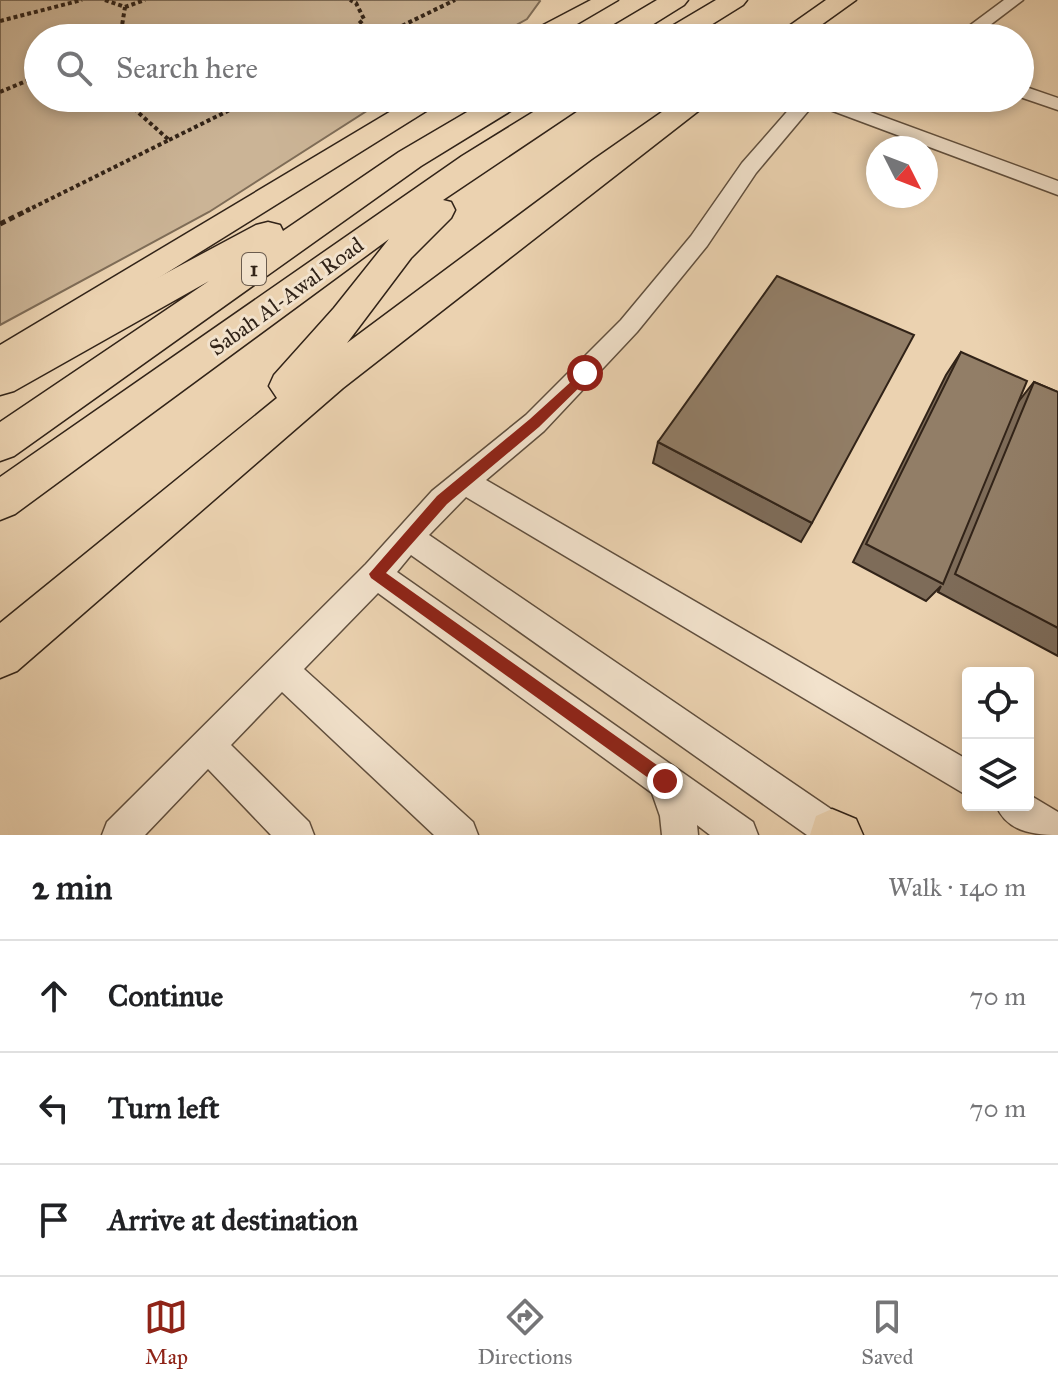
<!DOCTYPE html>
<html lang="en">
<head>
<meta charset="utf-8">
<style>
  body { margin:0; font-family:"IM FELL Great Primer",serif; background:#f6f6f6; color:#202124 }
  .controls { position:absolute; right:24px; bottom:24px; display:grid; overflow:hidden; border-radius:8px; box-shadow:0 4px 12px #0003 }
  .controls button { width:72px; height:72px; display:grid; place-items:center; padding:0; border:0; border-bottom:2px solid #e0e0e0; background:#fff; color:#202124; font:40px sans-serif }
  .compass { position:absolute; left:866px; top:136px; width:72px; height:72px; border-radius:50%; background:#fff; box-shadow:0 4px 12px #0003; rotate:132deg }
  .stop { position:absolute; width:24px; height:24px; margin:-18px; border:6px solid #8f2418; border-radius:50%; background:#fff }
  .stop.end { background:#8f2418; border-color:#fff; box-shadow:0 2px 8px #0008 }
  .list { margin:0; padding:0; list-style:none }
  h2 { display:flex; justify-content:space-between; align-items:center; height:104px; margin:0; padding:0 32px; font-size:34px }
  h2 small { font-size:26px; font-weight:400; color:#757577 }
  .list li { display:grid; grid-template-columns:52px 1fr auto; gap:24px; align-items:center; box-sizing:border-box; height:112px; padding:0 32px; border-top:2px solid #e0e0e0 }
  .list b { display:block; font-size:30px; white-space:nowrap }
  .list em { font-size:26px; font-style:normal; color:#757577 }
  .icon { flex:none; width:44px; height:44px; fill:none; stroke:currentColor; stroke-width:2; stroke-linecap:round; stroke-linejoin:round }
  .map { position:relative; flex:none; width:1058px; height:835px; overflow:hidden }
  .search { position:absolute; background:#fff; box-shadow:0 4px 12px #0003; left:24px; right:24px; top:24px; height:88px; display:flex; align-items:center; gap:20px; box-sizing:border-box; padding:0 28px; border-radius:44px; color:#757577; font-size:30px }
  .sheet { height:440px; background:#fff }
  nav { display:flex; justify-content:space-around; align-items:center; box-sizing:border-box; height:112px; border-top:2px solid #e0e0e0; background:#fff; font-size:22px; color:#757577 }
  nav a { display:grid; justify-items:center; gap:4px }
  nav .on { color:#8f2418 }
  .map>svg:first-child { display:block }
  .green { fill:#cbb496; stroke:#7e6c57; stroke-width:2 }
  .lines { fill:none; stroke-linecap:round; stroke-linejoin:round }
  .minor-casing { stroke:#604f3e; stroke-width:3 }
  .major-casing { stroke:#312318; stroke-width:3 }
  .highway-casing { stroke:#312318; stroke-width:3 }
  .path-far1 { stroke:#312318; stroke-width:4; stroke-dasharray:4 3; stroke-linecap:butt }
  .path { stroke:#312318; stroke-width:5; stroke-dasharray:6 4; stroke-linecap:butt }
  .minor { fill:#f2e2cc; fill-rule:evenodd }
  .major { fill:#ebd2b0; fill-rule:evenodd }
  .highway { fill:#ebd2b0; fill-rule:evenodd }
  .wall { fill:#7e6c59; stroke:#312318; stroke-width:2 }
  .building { fill:#927e67; stroke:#312318; stroke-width:2 }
  .route { fill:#8f2418 }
  .labels { text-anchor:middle; stroke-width:6; stroke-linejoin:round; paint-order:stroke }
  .shield { fill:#f2e2cc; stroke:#6b5c4e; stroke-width:2 }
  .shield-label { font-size:20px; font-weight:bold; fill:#312318 }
  .street-label { font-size:22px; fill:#312318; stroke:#f2e2cc }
</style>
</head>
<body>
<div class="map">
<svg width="1058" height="835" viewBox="0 0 1058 835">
  <rect width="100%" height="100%" fill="#ebd2b0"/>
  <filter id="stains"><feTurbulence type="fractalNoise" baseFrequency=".0025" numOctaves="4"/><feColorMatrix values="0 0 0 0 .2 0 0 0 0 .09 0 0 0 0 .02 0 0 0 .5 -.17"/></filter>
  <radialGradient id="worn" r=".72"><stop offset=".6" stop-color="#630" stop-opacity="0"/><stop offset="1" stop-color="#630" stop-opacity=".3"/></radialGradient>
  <path class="green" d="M 0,0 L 539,0 L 540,1 L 527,19 L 493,38 L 38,38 L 38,98 L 387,98 L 209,212 L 0,325 Z"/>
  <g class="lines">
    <defs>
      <g id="minor">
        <path d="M 1004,0 L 1023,0 L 973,38 L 953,38 Z"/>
        <path d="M 1020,85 L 1058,98 L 1058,110 L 1020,97 Z"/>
        <path d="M 799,98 L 832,98 L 1058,181 L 1058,195 L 814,104 L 756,173 L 707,246 L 637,332 L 544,431 L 486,480 L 968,760 L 968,796 L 466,497 L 429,535 L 850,822 L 855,835 L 807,835 L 411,555 L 397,572 L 753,822 L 758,835 L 710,835 L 697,825 L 698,835 L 662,835 L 660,816 L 652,793 L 378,593 L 304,669 L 473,822 L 478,835 L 434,835 L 282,692 L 231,745 L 309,822 L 314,835 L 271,835 L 208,769 L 145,835 L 102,835 L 107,822 L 366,564 L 432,491 L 526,415 L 621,320 L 691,236 L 742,163 Z"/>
        <path d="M 1028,794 L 1058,812 L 1058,835 C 1032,835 1006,831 996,805 L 1028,805 Z"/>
      </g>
      <g id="major">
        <path d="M 591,0 L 618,0 L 553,38 L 525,38 L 528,33 Z"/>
        <path d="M 413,98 L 442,98 L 439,103 L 11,370 L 0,373 L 0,345 Z"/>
        <path d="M 832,809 L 856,819 L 863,835 L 810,835 L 816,816 Z"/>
      </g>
      <g id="highway">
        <path d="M 657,0 L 688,0 L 684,5 L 631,38 L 599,38 L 603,32 Z"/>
        <path d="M 716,0 L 747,0 L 743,5 L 690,38 L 658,38 L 662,32 Z"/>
        <path d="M 826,0 L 856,0 L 803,38 L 772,38 Z"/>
        <path d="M 491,98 L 526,98 L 522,104 L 421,166 L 14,456 L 0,461 L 0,422 L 209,281 L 14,391 L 0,395 L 0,362 L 256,225 L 268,222 L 280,225 L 283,231 L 399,152 Z"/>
        <path d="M 556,98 L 590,98 L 586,104 L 443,200 L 451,202 L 455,210 L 451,218 L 411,258 L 347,343 L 593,160 L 682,98 L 715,98 L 343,388 L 17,671 L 0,678 L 0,623 L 277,398 L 269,386 L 274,375 L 334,308 L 389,239 L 15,514 L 0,520 L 0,477 L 462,156 Z"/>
      </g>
    </defs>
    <use href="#minor" class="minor-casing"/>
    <use href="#major" class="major-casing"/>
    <use href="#highway" class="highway-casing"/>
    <g class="path-far1">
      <path d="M 105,0 L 125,7 L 145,0"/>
      <path d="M 0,21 L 82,0"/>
      <path d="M 120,38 L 125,7"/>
      <path d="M 344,38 L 364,19 L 356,3 L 350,0"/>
      <path d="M 377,38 L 455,0"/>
      <path d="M 0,92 L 38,76"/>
      <path d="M 169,140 L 254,98"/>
      <path d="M 26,211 L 169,140 L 122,98"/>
    </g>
    <path class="path" d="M 0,224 L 30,209"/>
    <use href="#minor" class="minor"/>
    <use href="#major" class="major"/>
    <use href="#highway" class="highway"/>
  </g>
  <g class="wall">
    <path d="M 961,352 L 1018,402 L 1034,382 L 1058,392 L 1058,656 L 938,592 L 941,586 L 926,601 L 853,562 L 946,375 Z"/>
    <path d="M 658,442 L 812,523 L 801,542 L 653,463 Z"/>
  </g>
  <g class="building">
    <path d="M 777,276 L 914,335 L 812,523 L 658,442 Z"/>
    <path d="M 961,352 L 1027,381 L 943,584 L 866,544 Z"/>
    <path d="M 1034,382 L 1058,392 L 1058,628 L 955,574 Z"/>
  </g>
  <path class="route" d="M 585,369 L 591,373 L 590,377 L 539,427 L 447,504 L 386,573 L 671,775 L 674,781 L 671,787 L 665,790 L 371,578 L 369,574 L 437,496 L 530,419 Z"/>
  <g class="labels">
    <rect class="shield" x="242" y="253" width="24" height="32" rx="6"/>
    <g class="shield-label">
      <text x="254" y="276">1</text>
    </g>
    <g class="street-label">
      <text transform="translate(286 296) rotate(-36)" y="8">Sabah Al-Awal Road</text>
    </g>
  </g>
  <rect width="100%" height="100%" filter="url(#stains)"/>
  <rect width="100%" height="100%" fill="url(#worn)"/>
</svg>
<div class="controls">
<button><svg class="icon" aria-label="locate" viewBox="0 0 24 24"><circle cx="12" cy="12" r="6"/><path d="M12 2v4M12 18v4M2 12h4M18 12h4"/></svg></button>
<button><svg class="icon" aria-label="layers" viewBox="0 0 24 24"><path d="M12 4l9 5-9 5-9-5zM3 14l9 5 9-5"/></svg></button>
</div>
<svg class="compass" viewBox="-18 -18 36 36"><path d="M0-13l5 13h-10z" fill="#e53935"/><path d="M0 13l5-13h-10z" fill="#757577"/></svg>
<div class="stop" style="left:585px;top:373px"></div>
<div class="stop end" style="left:665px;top:781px"></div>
<div class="search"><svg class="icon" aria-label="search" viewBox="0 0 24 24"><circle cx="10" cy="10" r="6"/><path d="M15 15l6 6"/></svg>Search here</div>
</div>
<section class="sheet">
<h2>2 min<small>Walk · 140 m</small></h2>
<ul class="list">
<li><svg class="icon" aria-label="ahead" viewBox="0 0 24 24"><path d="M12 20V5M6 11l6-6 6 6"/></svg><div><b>Continue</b></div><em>70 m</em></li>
<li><svg class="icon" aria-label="left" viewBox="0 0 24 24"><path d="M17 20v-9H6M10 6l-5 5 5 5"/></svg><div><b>Turn left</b></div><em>70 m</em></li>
<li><svg class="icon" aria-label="arrive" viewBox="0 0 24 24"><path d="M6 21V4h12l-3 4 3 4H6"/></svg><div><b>Arrive at destination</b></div></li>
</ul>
</section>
<nav>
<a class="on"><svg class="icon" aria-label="map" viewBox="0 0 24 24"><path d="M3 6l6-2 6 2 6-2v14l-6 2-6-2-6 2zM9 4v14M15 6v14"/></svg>Map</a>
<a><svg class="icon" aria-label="directions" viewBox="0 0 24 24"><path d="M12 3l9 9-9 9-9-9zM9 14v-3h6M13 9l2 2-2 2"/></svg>Directions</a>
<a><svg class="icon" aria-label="saved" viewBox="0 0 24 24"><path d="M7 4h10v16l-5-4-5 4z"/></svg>Saved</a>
</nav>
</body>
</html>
